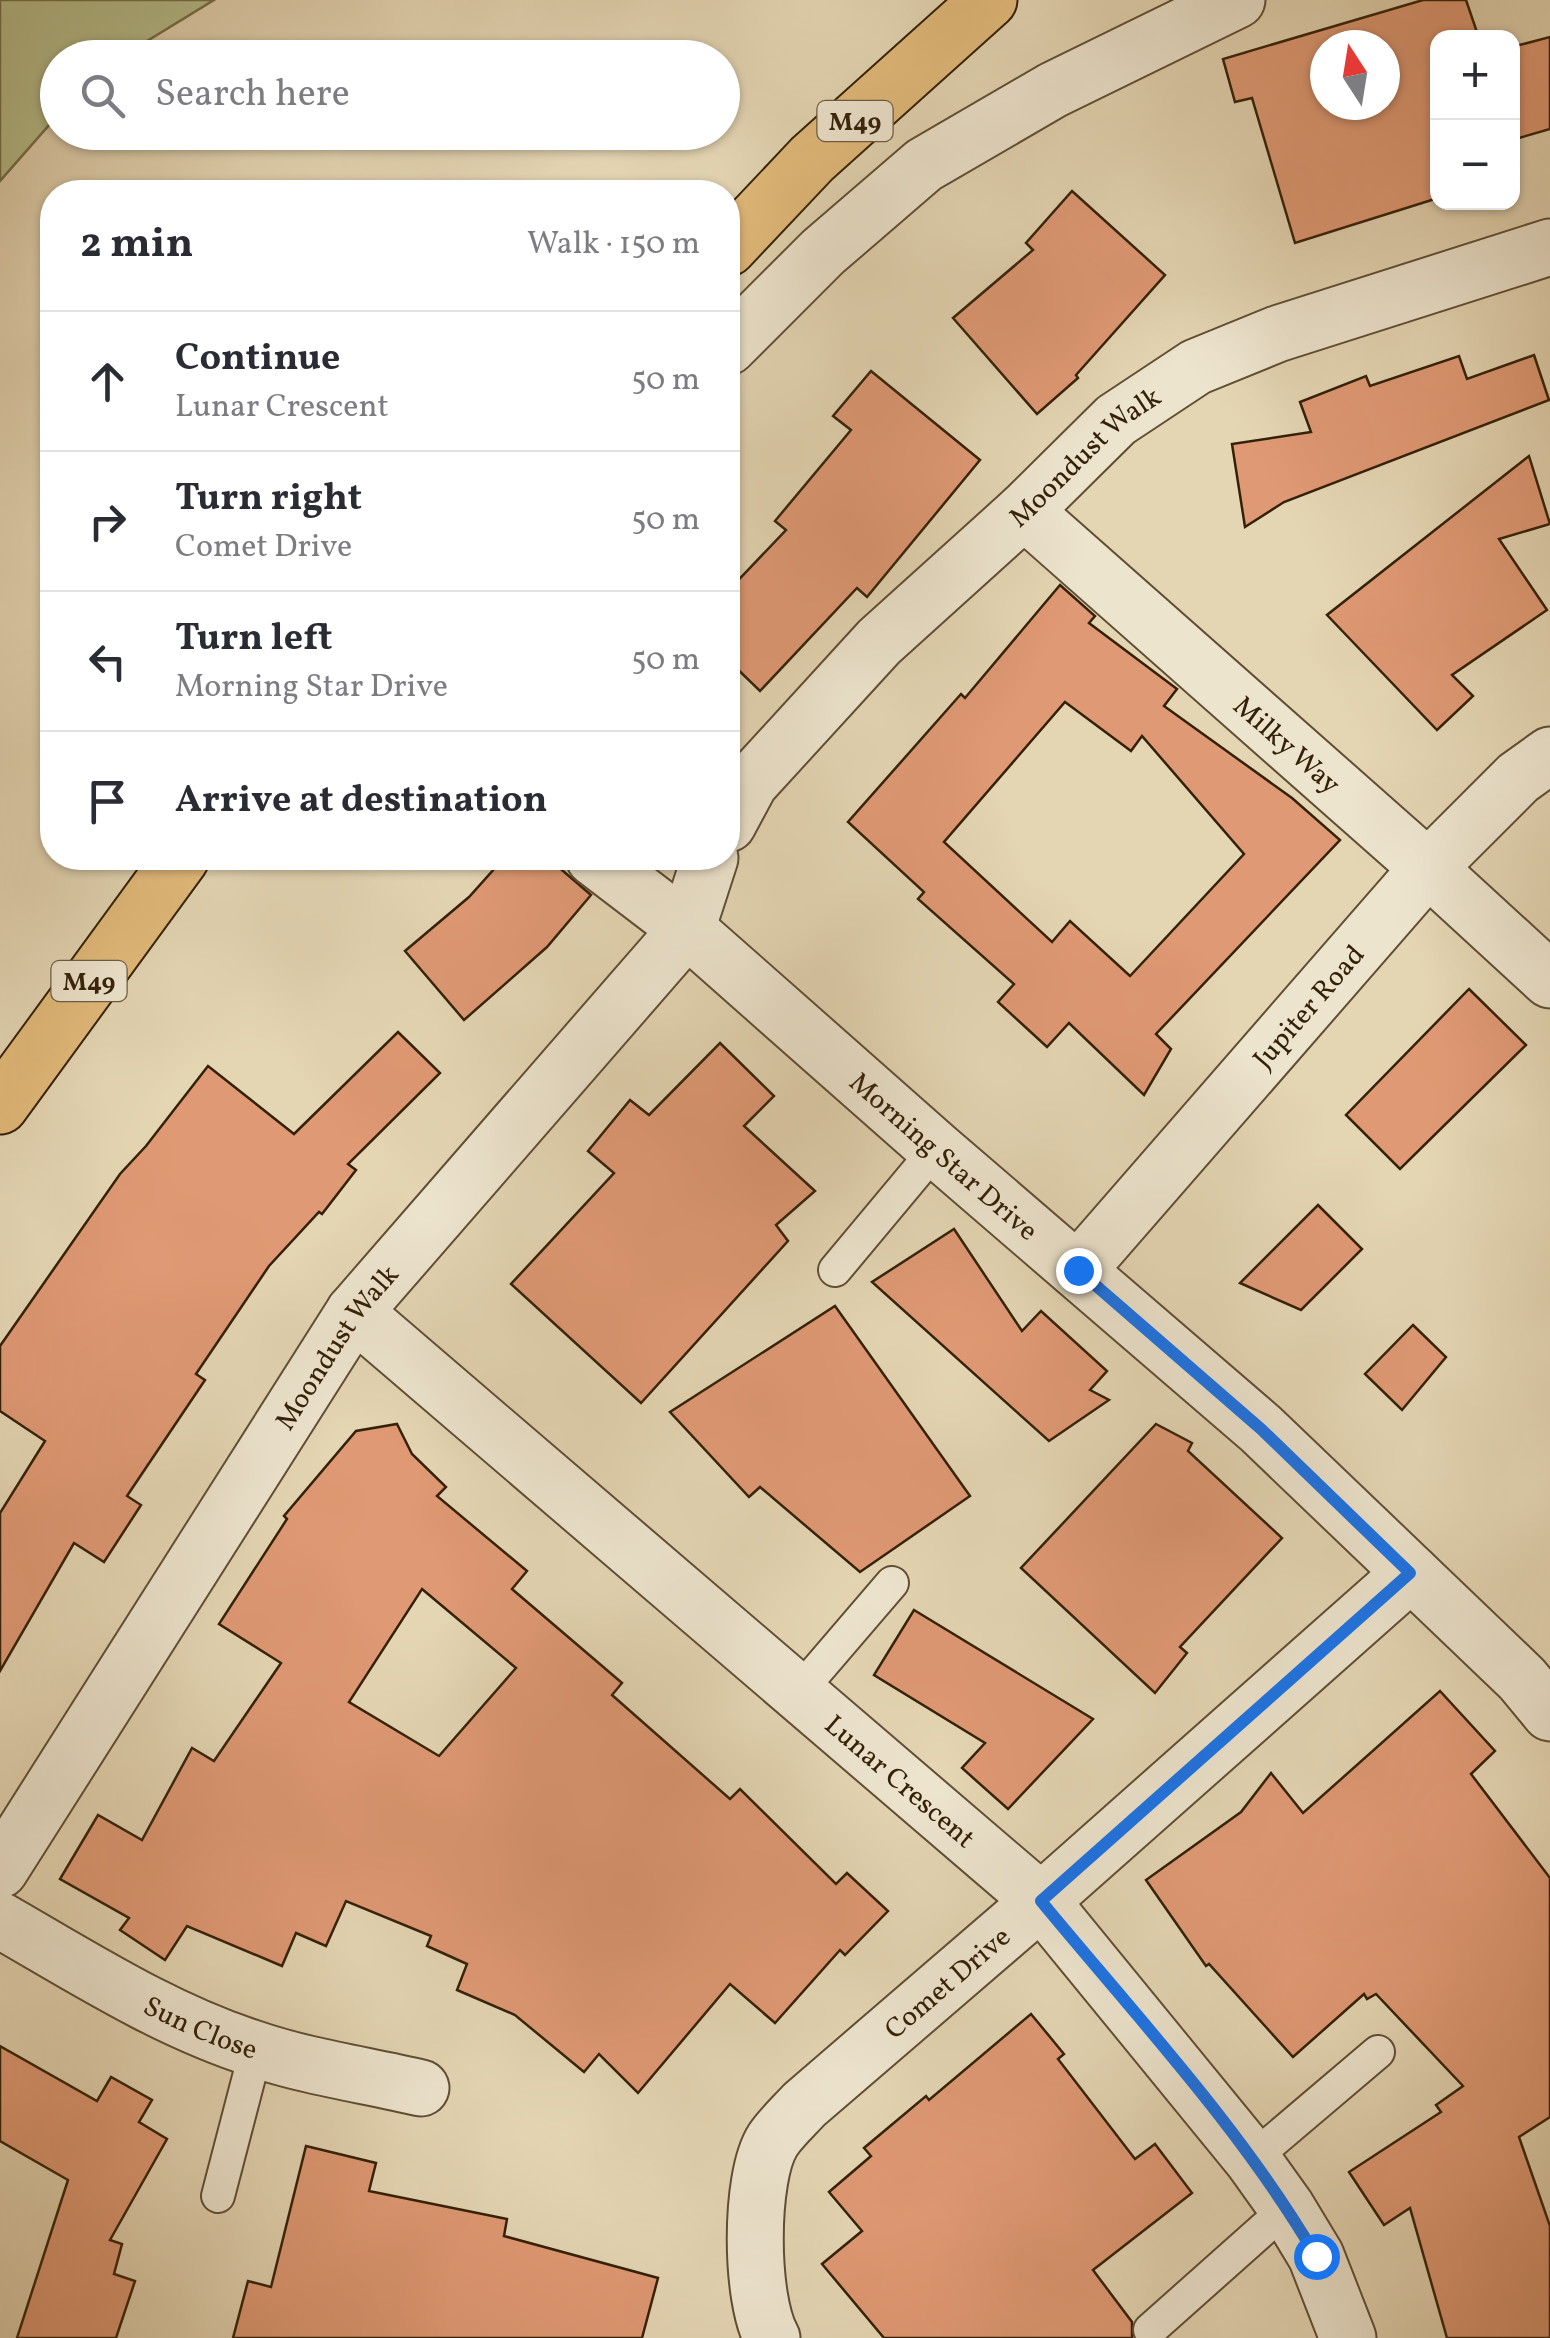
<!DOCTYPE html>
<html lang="en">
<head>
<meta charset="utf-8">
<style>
  body { margin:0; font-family:Vollkorn,serif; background:#f7f7f7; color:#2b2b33 }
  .controls { position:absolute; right:30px; top:30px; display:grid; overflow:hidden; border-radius:20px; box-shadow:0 2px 8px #0004 }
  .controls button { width:90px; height:90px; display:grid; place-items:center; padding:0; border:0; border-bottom:2px solid #e1e1e2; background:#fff; color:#2b2b33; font:50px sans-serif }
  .compass { position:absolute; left:1310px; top:30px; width:90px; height:90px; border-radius:50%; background:#fff; box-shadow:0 2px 8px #0004; rotate:348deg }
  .stop { position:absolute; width:30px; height:30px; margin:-22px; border:8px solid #1a73e8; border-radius:50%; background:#fff }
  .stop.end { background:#1a73e8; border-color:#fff; box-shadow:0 2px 10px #0008 }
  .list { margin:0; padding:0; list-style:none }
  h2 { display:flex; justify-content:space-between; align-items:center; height:130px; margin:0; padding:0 40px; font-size:42px }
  h2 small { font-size:32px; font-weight:400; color:#7c7c81 }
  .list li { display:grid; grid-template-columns:65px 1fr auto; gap:30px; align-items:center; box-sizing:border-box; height:140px; padding:0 40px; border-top:2px solid #e1e1e2 }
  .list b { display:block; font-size:38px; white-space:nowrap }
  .list p { margin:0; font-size:32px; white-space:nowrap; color:#7c7c81 }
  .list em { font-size:32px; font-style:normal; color:#7c7c81 }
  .icon { flex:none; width:55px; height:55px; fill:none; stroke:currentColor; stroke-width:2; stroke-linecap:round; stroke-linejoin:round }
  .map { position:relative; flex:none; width:1550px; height:2338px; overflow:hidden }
  .search { position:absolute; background:#fff; box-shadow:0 2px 8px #0004; left:40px; top:40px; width:700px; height:110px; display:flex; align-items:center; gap:25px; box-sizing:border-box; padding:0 35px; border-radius:55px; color:#7c7c81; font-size:38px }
  .panel { position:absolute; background:#fff; box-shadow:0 2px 8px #0004; left:40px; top:180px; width:700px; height:690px; border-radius:40px }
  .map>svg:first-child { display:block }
  .green { fill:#b5bd8b; stroke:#746f4a; stroke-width:2.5 }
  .building { fill:#df9974; stroke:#342109; stroke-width:2.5; fill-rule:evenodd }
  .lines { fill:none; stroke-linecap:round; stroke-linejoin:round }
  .service-casing { stroke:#604e34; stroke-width:36 }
  .minor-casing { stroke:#604e34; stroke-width:59 }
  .primary-casing { stroke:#342109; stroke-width:59 }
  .service { stroke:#ede4ce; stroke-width:32 }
  .minor { stroke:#ede4ce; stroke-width:55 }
  .primary { stroke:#e2ba7a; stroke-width:55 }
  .route { stroke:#1a73e8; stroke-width:12 }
  .labels { text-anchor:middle; stroke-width:8; stroke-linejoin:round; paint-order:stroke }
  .shield { fill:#ede4ce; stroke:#6c5c44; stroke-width:2.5 }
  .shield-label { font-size:25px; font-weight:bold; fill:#342109 }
  .street-label { font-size:28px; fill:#342109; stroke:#ede4ce }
</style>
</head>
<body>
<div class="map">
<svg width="1550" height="2338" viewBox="0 0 1550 2338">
  <rect width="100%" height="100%" fill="#e4d5b3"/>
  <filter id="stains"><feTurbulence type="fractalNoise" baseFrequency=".002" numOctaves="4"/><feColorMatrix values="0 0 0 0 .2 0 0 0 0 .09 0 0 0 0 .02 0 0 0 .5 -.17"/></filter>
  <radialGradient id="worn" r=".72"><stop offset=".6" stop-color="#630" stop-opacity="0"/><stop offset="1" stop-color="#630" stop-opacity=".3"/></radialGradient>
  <path class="green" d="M 0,0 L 214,0 L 121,57 L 58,58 L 57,116 L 0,181 Z"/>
  <g class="building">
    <path d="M 1423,0 L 1466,0 L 1479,38 L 1438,38 L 1438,198 L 1295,243 L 1252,98 L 1235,102 L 1223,59 ZM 1325,45 L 1385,45 L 1385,105 L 1325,105 Z"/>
    <path d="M 1550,37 L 1550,129 L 1512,140 L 1512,47 Z"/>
    <path d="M 1072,191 L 1165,275 L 1076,375 L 1078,378 L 1037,414 L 953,318 L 1033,250 L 1026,243 Z"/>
    <path d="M 1534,355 L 1549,400 L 1284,502 L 1245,527 L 1232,444 L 1311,432 L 1300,402 L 1366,376 L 1370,386 L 1459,356 L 1467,379 Z"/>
    <path d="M 871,371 L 980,460 L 867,597 L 857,588 L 760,691 L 728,660 L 728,591 L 786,530 L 775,521 L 851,430 L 833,416 Z"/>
    <path d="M 1529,456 L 1550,524 L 1499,539 L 1547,610 L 1452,675 L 1473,696 L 1437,730 L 1327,615 Z"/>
    <path d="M 1060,585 L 1095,616 L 1089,623 L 1177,689 L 1164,706 L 1292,798 L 1340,840 L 1156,1034 L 1171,1049 L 1144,1095 L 1069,1023 L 1047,1047 L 998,1002 L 1014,984 L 918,899 L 924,892 L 848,822 L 961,694 L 965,698 ZM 1065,702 L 1131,751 L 1142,736 L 1244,854 L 1130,976 L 1070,921 L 1052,942 L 944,842 Z"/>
    <path d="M 504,858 L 548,858 L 591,895 L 547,947 L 464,1020 L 405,951 L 469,897 Z"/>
    <path d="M 1469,989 L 1526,1045 L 1400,1169 L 1346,1115 Z"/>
    <path d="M 398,1032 L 440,1073 L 348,1164 L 356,1170 L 322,1214 L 319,1212 L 269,1266 L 196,1374 L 205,1380 L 127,1496 L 141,1505 L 104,1562 L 74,1543 L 0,1671 L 0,1513 L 45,1441 L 0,1411 L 0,1346 L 120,1174 L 146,1146 L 208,1066 L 294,1134 Z"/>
    <path d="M 720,1043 L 774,1096 L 744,1126 L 815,1191 L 776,1225 L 788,1241 L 641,1403 L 511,1284 L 614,1173 L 588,1151 L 630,1100 L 649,1115 Z"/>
    <path d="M 1318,1205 L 1362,1249 L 1301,1310 L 1240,1283 Z"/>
    <path d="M 954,1229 L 1022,1331 L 1041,1311 L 1107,1371 L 1090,1390 L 1109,1400 L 1049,1441 L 872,1282 Z"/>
    <path d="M 835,1306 L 970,1496 L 860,1572 L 760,1487 L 749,1497 L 670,1412 Z"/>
    <path d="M 1413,1325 L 1446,1357 L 1402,1410 L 1365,1374 Z"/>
    <path d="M 397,1424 L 412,1454 L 446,1487 L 437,1496 L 527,1571 L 512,1589 L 622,1683 L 612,1695 L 730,1799 L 740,1789 L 836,1884 L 847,1873 L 888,1911 L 845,1955 L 840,1950 L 775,2023 L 730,1984 L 638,2093 L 599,2054 L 584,2072 L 515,2015 L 457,1990 L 467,1964 L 427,1946 L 431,1936 L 346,1901 L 326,1946 L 296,1933 L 282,1966 L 187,1926 L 165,1960 L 120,1930 L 129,1918 L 60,1879 L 98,1815 L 142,1840 L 192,1748 L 214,1761 L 281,1663 L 219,1624 L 287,1519 L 284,1516 L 356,1431 ZM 422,1589 L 516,1668 L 439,1756 L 349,1702 Z"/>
    <path d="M 1156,1424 L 1192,1443 L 1188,1451 L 1282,1538 L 1180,1647 L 1187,1653 L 1155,1693 L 1021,1568 Z"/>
    <path d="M 914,1610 L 1093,1719 L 1008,1809 L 962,1768 L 985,1743 L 874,1675 Z"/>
    <path d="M 1440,1691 L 1495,1751 L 1471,1774 L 1550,1878 L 1550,2117 L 1519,2137 L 1550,2226 L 1550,2338 L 1447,2338 L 1410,2208 L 1384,2225 L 1349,2172 L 1441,2112 L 1436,2105 L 1463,2086 L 1376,1994 L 1367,1999 L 1364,1994 L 1293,2057 L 1209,1964 L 1206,1966 L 1146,1880 L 1241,1812 L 1271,1773 L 1303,1813 Z"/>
    <path d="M 1031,2014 L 1064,2054 L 1058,2059 L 1135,2159 L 1155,2144 L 1192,2193 L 1093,2270 L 1132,2322 L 1132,2338 L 884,2338 L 822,2264 L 862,2231 L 829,2192 L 871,2156 L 864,2148 L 926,2096 L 929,2100 Z"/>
    <path d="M 0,2046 L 97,2101 L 111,2077 L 152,2100 L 139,2122 L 167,2139 L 110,2240 L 122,2244 L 114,2274 L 135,2281 L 116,2338 L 17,2338 L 68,2180 L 0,2141 Z"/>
    <path d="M 306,2146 L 376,2163 L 369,2191 L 507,2219 L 504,2236 L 658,2278 L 642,2338 L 233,2338 L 248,2281 L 271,2287 Z"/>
  </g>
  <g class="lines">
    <defs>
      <g id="service">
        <path d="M 835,1270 L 936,1149"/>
        <path d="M 796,1695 L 892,1583"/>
        <path d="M 1252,2159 L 1378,2052"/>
        <path d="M 218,2196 L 256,2050"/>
        <path d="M 1150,2330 L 1287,2208"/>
      </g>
      <g id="minor">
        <path d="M 728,347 L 823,252 L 924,165 L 1053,90 L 1237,0"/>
        <path id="s1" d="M 1024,511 L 1428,868 L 1550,980"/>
        <path id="s2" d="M 728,824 L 750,783 L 879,642 L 1024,511 L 1116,420 L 1196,367 L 1277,334 L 1550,247"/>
        <path id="s3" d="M 594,858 L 687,929 L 936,1149 L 1261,1429 L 1522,1679 L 1550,1713"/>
        <path id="s4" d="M 1078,1270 L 1428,868 L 1518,778 L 1550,755"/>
        <path id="s5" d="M 354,1312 L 1041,1901 L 1252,2159 L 1287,2208 L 1316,2256 L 1348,2338"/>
        <path id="s6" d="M 0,1870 L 354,1312 L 687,929 L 710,858"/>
        <path id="s7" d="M 0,1920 C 82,1967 164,2020 255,2049 C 308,2067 366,2075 421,2088"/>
        <path id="s8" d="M 772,2338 C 750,2300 749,2177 773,2140 C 781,2128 794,2116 804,2105 L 1041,1901 L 1411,1573"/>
      </g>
      <g id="primary">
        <path d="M 728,248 L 812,159 L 989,0"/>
        <path d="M 0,1106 L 181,858"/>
      </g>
    </defs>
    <use href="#service" class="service-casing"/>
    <use href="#minor" class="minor-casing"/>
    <use href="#primary" class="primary-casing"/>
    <use href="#service" class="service"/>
    <use href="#minor" class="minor"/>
    <use href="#primary" class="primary"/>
  </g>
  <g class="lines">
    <path class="route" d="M 1078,1270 L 1261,1429 L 1410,1573 L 1041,1901 C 1135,2015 1241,2128 1316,2256"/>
  </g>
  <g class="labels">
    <g class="shield">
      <rect x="817.5" y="101" width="75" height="40" rx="8"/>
      <rect x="51.5" y="961" width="75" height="40" rx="8"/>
    </g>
    <g class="shield-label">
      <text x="855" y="130">M49</text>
      <text x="89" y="990">M49</text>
    </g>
    <g class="street-label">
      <text dy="10" stroke="none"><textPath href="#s2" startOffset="515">Moondust Walk</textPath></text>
      <text dy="10" stroke="none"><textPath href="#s1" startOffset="352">Milky Way</textPath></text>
      <text dy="10" stroke="none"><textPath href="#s4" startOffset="350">Jupiter Road</textPath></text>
      <text dy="10" stroke="none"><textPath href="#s3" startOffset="460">Morning Star Drive</textPath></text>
      <text dy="10" stroke="none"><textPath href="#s6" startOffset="622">Moondust Walk</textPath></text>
      <text dy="10" stroke="none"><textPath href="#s5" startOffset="720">Lunar Crescent</textPath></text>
      <text dy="10" stroke="none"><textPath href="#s8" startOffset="438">Comet Drive</textPath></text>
      <text dy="10" stroke="none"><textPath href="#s7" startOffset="228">Sun Close</textPath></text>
    </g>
  </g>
  <rect width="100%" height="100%" filter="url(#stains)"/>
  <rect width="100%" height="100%" fill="url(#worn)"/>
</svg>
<div class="controls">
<button>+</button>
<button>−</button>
</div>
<svg class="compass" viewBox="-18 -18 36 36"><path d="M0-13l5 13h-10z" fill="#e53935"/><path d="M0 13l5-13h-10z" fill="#7c7c81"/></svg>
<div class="stop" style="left:1316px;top:2256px"></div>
<div class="stop end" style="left:1078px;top:1270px"></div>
<div class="search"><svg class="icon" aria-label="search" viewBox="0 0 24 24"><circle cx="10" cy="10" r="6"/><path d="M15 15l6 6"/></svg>Search here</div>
<section class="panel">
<h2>2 min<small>Walk · 150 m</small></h2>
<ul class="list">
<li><svg class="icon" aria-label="ahead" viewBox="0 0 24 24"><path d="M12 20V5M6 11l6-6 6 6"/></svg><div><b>Continue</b><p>Lunar Crescent</p></div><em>50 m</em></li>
<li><svg class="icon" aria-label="right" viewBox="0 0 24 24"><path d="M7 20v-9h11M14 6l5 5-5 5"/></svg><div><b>Turn right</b><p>Comet Drive</p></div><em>50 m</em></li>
<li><svg class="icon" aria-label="left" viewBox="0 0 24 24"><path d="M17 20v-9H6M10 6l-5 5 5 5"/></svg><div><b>Turn left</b><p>Morning Star Drive</p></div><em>50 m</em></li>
<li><svg class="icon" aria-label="arrive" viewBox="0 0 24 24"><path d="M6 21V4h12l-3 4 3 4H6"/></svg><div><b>Arrive at destination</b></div></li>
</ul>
</section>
</div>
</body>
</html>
